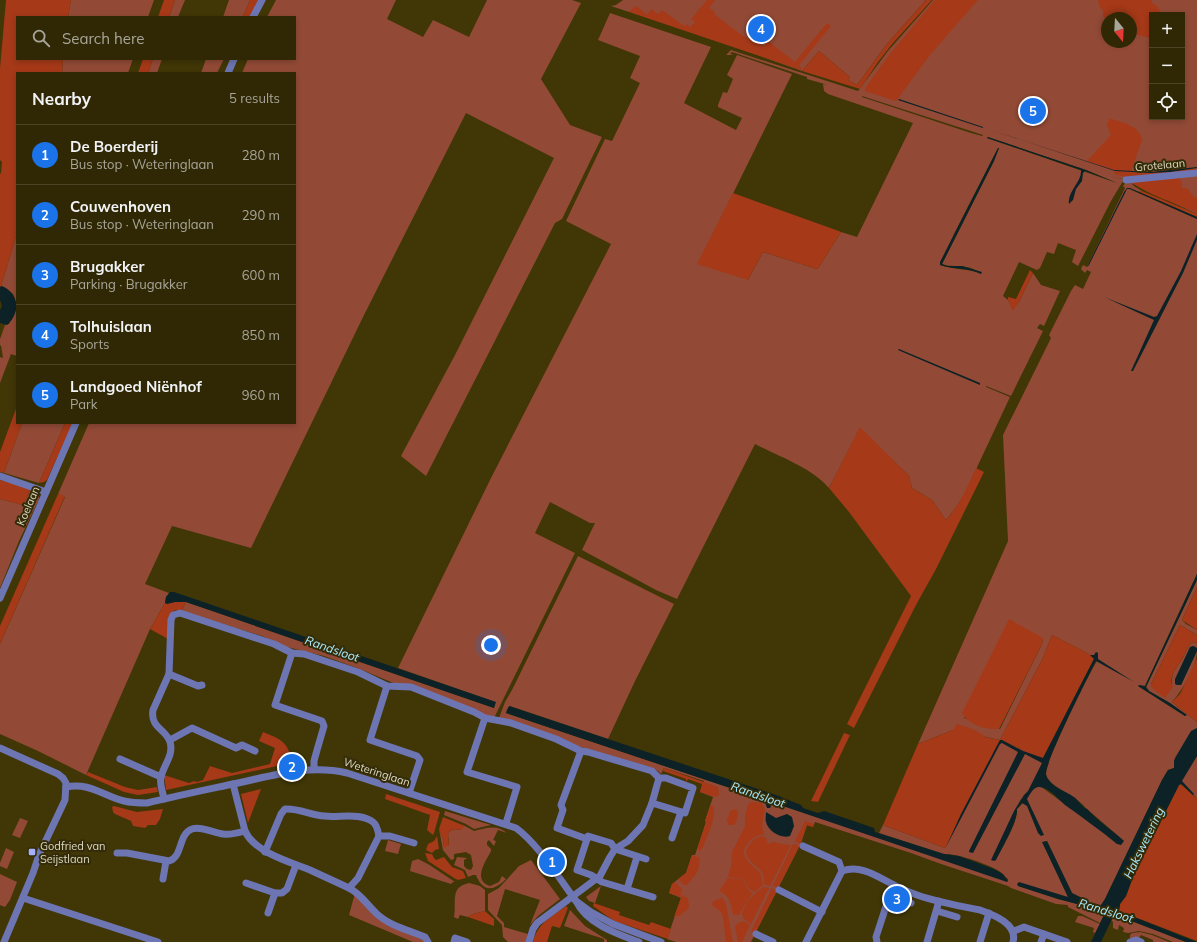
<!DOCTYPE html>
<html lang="en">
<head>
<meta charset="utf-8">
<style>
  body { margin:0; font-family:Mulish,sans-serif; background:#3c3413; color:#f1f3f6 }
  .controls { position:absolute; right:12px; top:12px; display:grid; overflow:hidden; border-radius:0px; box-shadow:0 2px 6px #0003 }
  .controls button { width:36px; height:36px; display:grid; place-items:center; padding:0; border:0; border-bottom:1px solid #4b4426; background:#302804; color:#f1f3f6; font:20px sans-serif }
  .compass { position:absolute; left:1101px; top:12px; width:36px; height:36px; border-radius:50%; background:#302804; box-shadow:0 2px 6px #0003; rotate:162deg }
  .you { position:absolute; left:491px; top:645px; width:14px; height:14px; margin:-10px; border:3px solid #fff; border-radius:50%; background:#1a73e8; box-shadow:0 0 0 6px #1a73e833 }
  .badge { display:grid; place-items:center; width:26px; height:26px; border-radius:50%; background:#1a73e8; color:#fff; font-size:13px; font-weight:700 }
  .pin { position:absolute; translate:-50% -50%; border:2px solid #fff; box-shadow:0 1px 4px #0006 }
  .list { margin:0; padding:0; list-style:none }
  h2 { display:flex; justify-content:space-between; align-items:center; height:52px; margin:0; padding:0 16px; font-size:17px }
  h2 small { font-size:13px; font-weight:400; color:#a8a69a }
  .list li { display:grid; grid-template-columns:26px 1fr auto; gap:12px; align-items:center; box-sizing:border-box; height:60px; padding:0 16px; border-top:1px solid #4b4426 }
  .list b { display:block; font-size:15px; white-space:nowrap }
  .list p { margin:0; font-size:13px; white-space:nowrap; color:#a8a69a }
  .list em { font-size:13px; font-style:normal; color:#a8a69a }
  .icon { flex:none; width:22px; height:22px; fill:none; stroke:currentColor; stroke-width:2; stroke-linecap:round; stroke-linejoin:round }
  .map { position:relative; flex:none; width:1197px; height:942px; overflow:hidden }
  .search { position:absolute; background:#302804; box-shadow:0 2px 6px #0003; left:16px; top:16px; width:280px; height:44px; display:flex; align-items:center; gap:10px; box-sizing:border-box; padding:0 14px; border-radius:0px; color:#a8a69a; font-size:15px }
  .panel { position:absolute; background:#302804; box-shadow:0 2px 6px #0003; left:16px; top:72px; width:280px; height:352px; border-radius:0px }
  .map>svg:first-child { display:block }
  .green { fill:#924a36; fill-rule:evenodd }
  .forest { fill:#a53918 }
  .water { fill:#0c2227 }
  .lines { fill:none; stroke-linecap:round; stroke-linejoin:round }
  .minor { stroke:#6d76b3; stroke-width:7 }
  .poi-dot { fill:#a5b1fc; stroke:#342c09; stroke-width:1.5 }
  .labels { text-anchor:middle; stroke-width:4; stroke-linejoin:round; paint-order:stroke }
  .street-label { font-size:11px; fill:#ddd8c0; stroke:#342c09 }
  .poi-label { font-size:11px; fill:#ddd8c0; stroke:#342c09; text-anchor:start }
  .water-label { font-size:12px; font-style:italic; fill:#a8ebfe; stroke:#342c09 }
</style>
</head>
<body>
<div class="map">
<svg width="1197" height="942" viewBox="0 0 1197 942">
  <rect width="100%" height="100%" fill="#403606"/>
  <g class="green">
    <path d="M 71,0 L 154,0 L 148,17 L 68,17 Z"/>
    <path d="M 175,0 L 185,0 L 178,17 L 169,17 Z"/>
    <path d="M 229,0 L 250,0 L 243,17 L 223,17 Z"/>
    <path d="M 276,0 L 396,0 L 387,19 L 423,37 L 433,20 L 469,37 L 487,0 L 572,0 L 581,3 L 541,79 L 570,125 L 602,137 L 562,219 L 555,223 L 426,476 L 401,456 L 455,355 L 554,158 L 466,113 L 364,315 L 251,548 L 172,526 L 145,584 L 169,593 L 166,597 L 165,603 L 150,629 L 86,775 L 38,751 L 0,734 L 0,644 L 65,497 L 58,494 L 89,423 L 295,423 L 295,73 L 242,73 L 248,59 L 295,59 L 295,17 L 267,17 Z"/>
    <path d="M 623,0 L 926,0 L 886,45 L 857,85 L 848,80 L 850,77 L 819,51 L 802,71 L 632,10 L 629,12 L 611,6 L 616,5 Z"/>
    <path d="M 933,0 L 1197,0 L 1197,214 L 1131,183 L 1134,186 L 1142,191 L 1139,192 L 1127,188 L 1197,219 L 1197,574 L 1145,686 L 1138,686 L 1185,716 L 1186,715 L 1170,703 L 1149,691 L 1146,687 L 1197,580 L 1197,587 L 1182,620 L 1186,624 L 1197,630 L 1197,635 L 1180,625 L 1151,684 L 1172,685 C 1171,674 1175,669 1181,661 C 1184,656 1187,649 1190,644 L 1194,642 L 1197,644 L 1197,648 L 1193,646 L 1179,685 L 1181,685 L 1197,651 C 1197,666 1182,691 1172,702 L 1197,722 L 1197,728 L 1195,729 L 1174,763 L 1174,768 L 1168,770 L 1162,780 L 1105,899 L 1101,905 L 1098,905 L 1085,902 L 1082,898 L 1072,893 L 1047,841 L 1043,843 L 1068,897 L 1067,898 L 1018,883 L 1018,886 L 1058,899 L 1102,910 L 1104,915 L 1100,923 L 1068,907 L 1068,905 L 1056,904 L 1011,888 L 1008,886 L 941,864 L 911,853 L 815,822 L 813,827 L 807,825 L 801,843 L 751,942 L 676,942 L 667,939 L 681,898 L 669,893 L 672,884 L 686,873 L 692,855 L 695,855 L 706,822 L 705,821 L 713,797 L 700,792 L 704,781 L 664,768 L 661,774 L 658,771 L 652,768 L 574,745 L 499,718 L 505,702 L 512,690 L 578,556 L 674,604 L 635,681 L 608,739 L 510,706 L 507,709 L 506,713 L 1008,881 L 1008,879 C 1005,877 1002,873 999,871 C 988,864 956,853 944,854 L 879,833 L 883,825 L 945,848 L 1000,740 L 953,730 L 918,744 L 1008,541 L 1003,435 L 1051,338 L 1049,335 L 1071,291 L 1075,285 L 1083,289 L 1091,272 L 1087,270 L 1085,273 L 1081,269 L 1083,265 L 1087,267 L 1125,188 L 1123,186 L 1127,181 L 1113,176 L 1122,179 L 1123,181 L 1111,201 L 1078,266 L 1072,262 L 1076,250 L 1058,243 L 1054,254 L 1047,252 L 1040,268 L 1037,270 L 1019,262 L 1003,296 L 1008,300 L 1013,310 L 1019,302 L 1033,273 L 1041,285 L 1060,291 L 1044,326 L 1040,324 L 1037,328 L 1043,331 L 1011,396 L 986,386 L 986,387 L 1010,397 L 964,495 L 955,509 L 946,520 L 932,500 L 912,488 L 909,476 L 860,428 L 829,488 C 812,468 778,456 755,444 L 677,599 L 656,590 L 582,550 L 595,523 L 590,523 L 550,502 L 535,533 L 575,553 L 494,718 L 391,682 L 360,669 L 324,656 L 287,647 L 262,636 L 182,611 L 186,602 L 494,708 L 495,702 L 398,668 L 492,476 L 611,244 L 566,221 L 605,139 L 612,141 L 640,83 L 630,78 L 640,56 L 598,40 L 610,13 L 711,47 L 684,103 L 736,130 L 742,118 L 718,107 L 718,105 L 723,92 L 727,93 L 733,79 L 727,75 L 737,55 L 792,74 L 720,220 L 748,280 L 763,252 L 817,269 L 819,267 L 841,232 L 857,237 L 913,123 L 828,94 L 824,91 L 823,84 L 828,85 L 807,79 L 807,77 L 732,52 L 730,54 L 734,55 L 726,55 L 731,50 L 858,91 L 888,51 ZM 1152,15 L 1182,15 L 1182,117 L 1152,117 ZM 1107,18 L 1131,18 L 1131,42 L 1107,42 ZM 862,96 L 983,135 L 982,136 L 971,133 L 862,97 ZM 987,137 L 1086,170 L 1117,183 L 987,138 ZM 998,148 L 999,148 L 994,161 L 942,264 C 956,269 967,262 981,274 C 967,268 954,270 940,265 L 955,232 ZM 1052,635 L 1087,653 L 1097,661 C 1088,675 1045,762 1046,774 C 1047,785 1073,795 1081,803 C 1084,805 1084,807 1087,809 L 1124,841 L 1099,829 L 1040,786 L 1038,773 L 1043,762 L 1019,748 L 1000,740 L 1043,658 ZM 1043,639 L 1042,644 L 1000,729 L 992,728 L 964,718 ZM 1021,799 L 1025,803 L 1023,803 L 1017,809 C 1018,823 1002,847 996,860 L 992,859 Z"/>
    <path d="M 63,59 L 133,59 L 128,73 L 62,73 Z"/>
    <path d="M 153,59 L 162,59 L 157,73 L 148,73 Z"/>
    <path d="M 206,59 L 224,59 L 217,73 L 201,73 Z"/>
    <path d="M 17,233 L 17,305 L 13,294 L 1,286 Z"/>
    <path d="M 17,308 L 17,356 L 11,354 L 0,383 L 0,357 L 3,358 L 1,345 L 0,346 L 0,339 L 5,325 L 9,324 Z"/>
    <path d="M 22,423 L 65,423 L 39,483 L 4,473 Z"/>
    <path d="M 31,488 C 37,491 39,492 39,499 L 19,541 L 0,588 L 0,499 L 23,505 Z"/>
    <path d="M 1197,756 L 1197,799 L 1182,782 L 1182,779 Z"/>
    <path d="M 445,811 L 491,825 L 474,829 L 466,824 L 444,815 Z"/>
    <path d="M 20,818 L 28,821 L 20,838 L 12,835 Z"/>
    <path d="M 463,826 L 465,826 L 474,831 C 486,828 497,824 507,833 L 498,830 L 493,840 L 496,841 L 494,846 L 489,840 L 487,842 L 487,845 L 491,849 L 491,851 C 486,861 472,880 490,886 L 499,882 L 502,876 L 506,879 C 494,891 483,893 476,875 L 473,875 L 468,877 L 465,870 L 454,865 L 457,857 L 467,858 L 464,860 L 464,866 L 467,869 L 471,870 L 473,866 L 471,855 L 466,852 L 454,854 L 454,859 L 451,860 L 443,850 L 439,829 L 443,839 L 444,847 L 449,845 L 448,834 C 451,828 456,829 461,830 Z"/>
    <path d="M 388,840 L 401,844 L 398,854 L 385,851 Z"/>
    <path d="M 6,848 L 14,852 L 7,869 L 0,866 L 0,863 Z"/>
    <path d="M 418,859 L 428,864 L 455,882 L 453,882 L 451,884 L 410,871 L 412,861 Z"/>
    <path d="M 531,860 L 560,899 L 538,916 L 530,925 L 540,900 L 505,889 L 497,916 L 504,923 L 504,927 L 528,934 L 526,942 L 508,942 L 503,937 L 502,925 L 488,910 L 488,894 L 499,888 L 519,866 Z"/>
    <path d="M 0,874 L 17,882 L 10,900 L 5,907 L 0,905 Z"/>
    <path d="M 469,883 L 480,886 L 485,890 L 485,911 L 473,914 L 468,917 L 460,915 L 458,919 L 454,917 C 457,903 449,887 469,883 Z"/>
    <path d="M 601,886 L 595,903 L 589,901 L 586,897 Z"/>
    <path d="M 355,893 L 370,910 L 425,939 L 426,942 L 413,942 L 349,915 Z"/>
    <path d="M 570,910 L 585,926 L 607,940 L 607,942 L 604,942 L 604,939 L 564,926 Z"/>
    <path d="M 1116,915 L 1186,942 L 1173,942 L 1153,934 L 1139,931 L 1128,933 L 1123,932 L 1124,928 L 1119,925 L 1118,930 L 1113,928 L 1113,922 L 1111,920 L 1114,916 Z"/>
    <path d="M 1078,916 L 1082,916 L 1100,924 L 1095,933 L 1093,932 L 1094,928 L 1075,922 Z"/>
    <path d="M 1140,932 L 1152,935 L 1169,942 L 1153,942 L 1153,940 L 1141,935 L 1139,938 L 1130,940 L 1130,935 L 1132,933 Z"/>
  </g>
  <g class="forest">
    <path d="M 6,0 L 71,0 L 68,17 L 17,17 L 17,59 L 63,59 L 62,73 L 17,73 L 17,233 L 1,286 L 0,287 L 0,174 L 1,173 L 2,162 L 0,160 L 0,68 Z"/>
    <path d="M 164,0 L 175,0 L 169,17 L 158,17 Z"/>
    <path d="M 250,0 L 260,0 L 250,17 L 243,17 Z"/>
    <path d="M 707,0 L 715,0 L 709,8 L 715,12 L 714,14 C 730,26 745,40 764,46 L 768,41 L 795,62 L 827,23 L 831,26 L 799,65 L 802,68 L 801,70 L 629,12 L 635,6 L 639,8 L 647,15 L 651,9 L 658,14 L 662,10 L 684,26 L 685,26 L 687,24 L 690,27 L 695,22 L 691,19 Z"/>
    <path d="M 926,0 L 932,0 L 893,43 L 878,62 L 860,89 L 802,71 L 819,51 L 850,77 L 848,80 L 857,85 L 886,45 Z"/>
    <path d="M 935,0 L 978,0 L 930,55 L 896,101 L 865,91 L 866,87 L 889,55 Z"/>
    <path d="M 1098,0 L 1151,0 L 1152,3 L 1157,6 L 1162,15 L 1152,15 L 1152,37 L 1150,38 L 1131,33 L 1131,18 L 1107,18 L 1107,21 L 1103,15 L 1103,10 L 1100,8 Z"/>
    <path d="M 143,59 L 153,59 L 148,73 L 138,73 Z"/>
    <path d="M 1109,119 L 1111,119 C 1123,122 1141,127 1142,140 L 1131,171 L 1114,170 L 1087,161 L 1111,135 L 1107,125 Z"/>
    <path d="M 1197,168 L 1197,171 L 1127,177 L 1114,174 L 1115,171 L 1150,173 L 1170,172 Z"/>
    <path d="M 1179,177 L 1182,183 L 1182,188 L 1187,188 L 1195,198 L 1197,198 L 1197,213 C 1179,204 1143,194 1130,180 Z"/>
    <path d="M 1142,191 L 1197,214 L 1197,217 L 1139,192 Z"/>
    <path d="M 733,193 L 836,230 L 841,232 L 819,267 L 817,269 L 763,252 L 748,280 L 697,264 Z"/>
    <path d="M 1030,270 L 1033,273 L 1019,302 L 1013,311 L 1008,300 L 1008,297 L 1016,299 Z"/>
    <path d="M 17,406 L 17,423 L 22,423 L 4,473 L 0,472 L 0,452 Z"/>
    <path d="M 65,423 L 73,423 L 47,480 L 44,482 L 39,483 Z"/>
    <path d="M 860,427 L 909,476 L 912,488 L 932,500 L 946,520 C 960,505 968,486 976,468 L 984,472 L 936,569 L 916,605 L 854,728 L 847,724 L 911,596 L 849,512 L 829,488 Z"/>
    <path d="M 0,480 L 31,488 L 23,505 L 0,499 Z"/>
    <path d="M 58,494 L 65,496 L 0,644 L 0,626 Z"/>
    <path d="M 1197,587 L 1197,630 L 1182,620 Z"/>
    <path d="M 175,602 L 186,602 L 182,611 L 176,610 L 173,611 L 168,639 L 150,629 L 165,603 Z"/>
    <path d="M 1009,619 L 1043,638 L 1042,644 L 999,729 C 987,730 968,725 962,713 Z"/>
    <path d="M 1180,625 L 1197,635 L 1197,644 L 1194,642 L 1190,644 C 1187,649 1184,655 1181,661 C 1176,668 1168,678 1173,687 L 1165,698 L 1151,687 L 1151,684 Z"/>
    <path d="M 1052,635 L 1095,657 L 1043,758 L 1043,762 L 1019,748 L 1000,740 L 945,848 L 883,825 L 918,744 L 953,730 L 957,724 C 966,727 978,730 985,737 L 1000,740 L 1043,658 Z"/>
    <path d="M 1197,658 L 1197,722 L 1172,702 L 1180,694 Z"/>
    <path d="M 263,732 C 280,739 290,742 291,763 L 166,790 L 164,775 L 189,783 L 194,781 L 197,782 L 203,780 L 210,766 L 232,773 L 270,764 L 275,748 L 259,741 Z"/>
    <path d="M 844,733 L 850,735 L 818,802 L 811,801 Z"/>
    <path d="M 664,768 L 718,787 L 719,795 L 715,797 L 700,792 L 702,784 L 688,779 L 686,782 L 686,779 L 663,771 Z"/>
    <path d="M 88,772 L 125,787 L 138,790 L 157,787 L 158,792 L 138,795 L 124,792 L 86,775 Z"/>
    <path d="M 1181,784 L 1197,799 L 1197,941 L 1119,911 L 1120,904 L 1126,896 L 1133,877 L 1179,785 Z"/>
    <path d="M 261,789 L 248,823 L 241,794 Z"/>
    <path d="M 386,794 L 440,812 L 434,833 L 433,835 L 427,830 L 430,815 L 385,799 Z"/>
    <path d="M 753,802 L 762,803 L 765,810 L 762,825 L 764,835 C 758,834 755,837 750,841 C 735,857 752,863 760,873 C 762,877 762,881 763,885 L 755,892 L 749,889 L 744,880 L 729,877 L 728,876 L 731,867 L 732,852 L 745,826 L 745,817 L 748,804 Z"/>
    <path d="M 114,806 L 137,812 L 163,809 L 160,819 L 156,825 L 148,825 L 145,828 L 133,826 L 131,821 L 115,814 L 113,812 L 112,807 Z"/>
    <path d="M 710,806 L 713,806 C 717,818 707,836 703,847 L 700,851 L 698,850 L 698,847 L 706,822 L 705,821 Z"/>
    <path d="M 736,809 C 739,813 737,822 734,825 L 728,825 L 727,820 L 731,810 Z"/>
    <path d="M 443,817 L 465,826 L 461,830 C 446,828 448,833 449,845 L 444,848 L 443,839 L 439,829 Z"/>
    <path d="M 805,821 L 814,824 L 813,827 L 807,825 L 800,844 L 795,841 Z"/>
    <path d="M 437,836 L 439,849 L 435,850 L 432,853 L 426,850 L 428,844 L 434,841 Z"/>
    <path d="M 762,836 L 766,838 L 768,844 L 773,842 L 782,844 L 791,845 L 770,886 L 764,884 C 764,879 764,875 761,871 C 754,862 738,857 751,843 C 754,839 757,837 762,836 Z"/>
    <path d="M 793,844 L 796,844 L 799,847 L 778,888 L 773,885 Z"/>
    <path d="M 425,853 L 432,854 L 434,858 L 436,860 L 444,857 L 452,867 L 463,871 L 466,878 L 458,880 L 454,878 L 428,861 Z"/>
    <path d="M 692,855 L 700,858 L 698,871 L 687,885 L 684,885 L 678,879 L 686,873 Z"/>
    <path d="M 728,878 L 743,880 L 749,891 L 753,893 L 748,899 L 739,915 L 733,915 C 731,904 730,895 719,891 Z"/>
    <path d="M 675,882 L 682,889 L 680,897 L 669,893 L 672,884 Z"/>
    <path d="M 763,887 L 769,888 L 751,924 L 743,918 L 742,913 L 748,900 Z"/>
    <path d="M 772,888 L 777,891 L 755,933 L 751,931 Z"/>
    <path d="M 682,895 L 688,898 L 689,908 L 679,916 L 674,917 Z"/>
    <path d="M 722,897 L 726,904 L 733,942 L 726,942 L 723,917 L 721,912 L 712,905 L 713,901 L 720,899 Z"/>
    <path d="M 594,903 L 620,912 L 619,915 L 649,925 L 651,922 L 671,929 L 668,939 L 614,921 L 593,906 Z"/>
    <path d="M 566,906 L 568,908 L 560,928 L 552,926 L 547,942 L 533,942 C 537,924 552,916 566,906 Z"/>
    <path d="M 485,911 L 494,919 L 494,926 L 468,917 L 473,914 Z"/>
    <path d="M 744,921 L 750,925 L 742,942 L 738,942 L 735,926 L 738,923 Z"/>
  </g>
  <g class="water">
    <path d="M 899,99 L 983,127 L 983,128 L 898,100 Z"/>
    <path d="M 994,131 L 1114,170 L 1151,172 L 1197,167 L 1197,168 L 1170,172 L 1150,173 L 1115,171 Z"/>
    <path d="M 988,137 L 1086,170 L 1117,183 L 1085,171 L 1083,173 L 1082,181 L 1076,189 L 1073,200 L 1069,204 C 1067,191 1082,182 1081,170 L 987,138 Z"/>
    <path d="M 998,148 L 999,148 L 994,161 L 942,264 L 947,266 L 962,266 L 982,272 L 981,274 C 967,267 954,270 940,265 L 940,262 Z"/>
    <path d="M 1127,188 L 1130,188 L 1197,217 L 1197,219 L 1130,189 L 1127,189 L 1089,265 L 1087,267 L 1124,192 Z"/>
    <path d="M 1197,234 L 1197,240 L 1183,273 L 1133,371 L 1131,371 L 1154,320 L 1104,297 L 1154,317 L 1157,316 L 1181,271 Z"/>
    <path d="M 2,286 C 19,293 21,313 7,325 L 0,323 L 0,310 L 2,306 L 0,300 L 0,287 Z"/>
    <path d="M 899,349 L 980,383 L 980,385 L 898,350 Z"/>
    <path d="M 1197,574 L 1197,580 L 1146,687 L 1149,691 L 1170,703 L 1187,715 L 1185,716 L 1138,686 L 1139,685 L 1145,686 Z"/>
    <path d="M 170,592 L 174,592 L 496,702 L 494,708 L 186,602 L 175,602 L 167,604 L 165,603 L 166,597 Z"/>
    <path d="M 1193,646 L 1197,648 L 1197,651 L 1181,685 L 1177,685 L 1175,684 L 1175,679 L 1190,647 Z"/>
    <path d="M 1096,652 L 1098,653 L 1098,659 L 1134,682 L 1096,661 C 1088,677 1045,762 1046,774 C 1048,786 1066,791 1074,797 C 1079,801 1082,807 1087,809 C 1098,821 1112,830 1124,841 L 1121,845 L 1117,844 C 1100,830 1083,818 1065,805 C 1058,799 1051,789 1040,787 C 1034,786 1030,794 1027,799 L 1044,835 L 1041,836 L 1038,833 L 1027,806 L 1022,803 L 1017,809 C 1018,821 1002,848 996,860 L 994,861 L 991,860 L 1014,811 L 1024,795 L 1028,791 L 1042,763 L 1025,754 L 973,853 L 969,852 L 969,851 L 1018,752 L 1002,743 L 1000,744 L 946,847 L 961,814 L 1000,740 L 1002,740 L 1023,751 L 1043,758 L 1094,659 L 1090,655 L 1094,655 Z"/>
    <path d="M 509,706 L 776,795 L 801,805 L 803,808 L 818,813 L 824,811 L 874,828 L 875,832 L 944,854 L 959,856 L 994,869 L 1003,874 L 1008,881 L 1007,882 L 774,803 L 772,804 L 770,808 L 767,808 L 765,802 L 760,798 L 506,713 Z"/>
    <path d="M 1197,728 L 1197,756 L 1182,781 L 1194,794 L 1193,795 L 1181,784 L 1179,785 L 1133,877 L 1126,896 L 1120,904 L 1119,911 L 1197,942 L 1186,942 L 1116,915 L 1113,917 L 1101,942 L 1091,942 L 1104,915 L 1103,911 L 1058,899 L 1018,886 L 1017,884 L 1019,882 L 1068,897 L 1042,842 L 1047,841 L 1072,893 L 1082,898 L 1086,902 L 1098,905 L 1101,905 L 1105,899 L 1162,780 L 1168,770 L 1174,768 L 1174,761 L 1175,758 L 1191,731 Z"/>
    <path d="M 766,812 L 776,818 L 787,814 L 792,817 L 794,826 L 790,836 C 781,839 768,831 766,822 C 765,819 766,815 766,812 Z"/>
  </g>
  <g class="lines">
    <g class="minor">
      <path d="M 253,17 L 262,0"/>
      <path d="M 228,73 L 234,59"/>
      <path d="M 1126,180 L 1197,173"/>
      <path d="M 0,476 L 46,492"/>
      <path d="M 0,598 L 76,423"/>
      <path d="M 292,653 L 275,705 L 322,721 L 324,726 L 317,750 L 314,761 L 314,769"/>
      <path d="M 169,674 L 198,686 L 202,685"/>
      <path d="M 387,686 L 370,740 L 417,756 L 420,760 L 409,793"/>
      <path d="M 485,718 L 467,772 L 517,787 L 506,823"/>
      <path d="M 170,740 L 192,728 L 236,748 L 242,745 L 255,751"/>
      <path d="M 0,748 L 58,774 L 63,778 L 66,783 L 65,800 L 39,855 L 33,873 L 4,942"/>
      <path d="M 581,751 L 561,805 L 563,810 L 557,828 L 587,839"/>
      <path d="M 120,759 L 161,777"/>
      <path d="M 233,784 L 245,831 C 254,852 290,862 310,870 C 323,876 336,882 349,888 C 361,894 367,905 377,914 C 390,926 409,930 425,937 L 428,942"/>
      <path d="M 66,787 C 90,782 103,796 124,801 C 132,803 139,803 147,803 C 176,796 205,790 233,784 C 272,776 308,764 347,773 L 516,828 C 538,844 559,878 576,901 C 587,924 617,934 639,942"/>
      <path d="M 164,799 C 163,792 159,784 161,777 C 164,764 174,755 170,742 C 166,729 150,728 153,710 L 169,674 L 171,620 L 173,615 L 180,613 L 274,644 L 292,653 L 304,654 L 358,672 L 387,686 L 411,687 L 474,712 L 485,718 L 511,723 L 556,739 L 581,751 L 588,752 L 652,771 L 659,778 L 666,778 L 693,788 L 685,813 L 652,803"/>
      <path d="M 379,836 L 390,836 L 414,843"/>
      <path d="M 672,838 L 681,812"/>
      <path d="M 803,846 L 839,862 L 842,871"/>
      <path d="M 265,852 L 281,814 L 285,809 C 298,808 311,815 324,816 C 339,818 360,812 373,822 C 377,825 378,831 379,836 L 358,878 L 349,888"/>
      <path d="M 117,853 L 127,853 L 169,861 C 183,857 178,834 192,829 C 201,826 214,833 223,834 C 230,835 238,833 245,831"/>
      <path d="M 646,859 L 615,849 L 611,843 L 588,836 L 577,870 L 591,875 L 602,882 L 653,897"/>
      <path d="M 163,879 L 166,861"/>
      <path d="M 246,883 L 275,893 L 282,893 L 287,889 L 296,865"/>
      <path d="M 627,889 L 637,857"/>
      <path d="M 779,890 L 822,912"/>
      <path d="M 889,896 L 911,903"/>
      <path d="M 23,898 L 158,942"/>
      <path d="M 576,901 L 591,912 L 613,924 L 661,942"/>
      <path d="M 937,911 L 957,917"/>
      <path d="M 268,913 L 275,893"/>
      <path d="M 1014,931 L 1024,927 L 1067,942"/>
      <path d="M 756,934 L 773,942"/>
      <path d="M 454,942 L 455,938 L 467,942"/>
      <path d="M 529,942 L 533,929 L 537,923 L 600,876 L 610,857 L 615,849 L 628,841 L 643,825 L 652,803 L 659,778"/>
      <path d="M 806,942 L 842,871 C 861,864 878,877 894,885 C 901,889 909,892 917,895 C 937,902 959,906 980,910 C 994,915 1018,924 1013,942"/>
      <path d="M 877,942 L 876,937 L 893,885"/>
      <path d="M 927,942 L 939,901"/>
      <path d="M 980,942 L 989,913"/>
      <path d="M 1041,942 L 1044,934"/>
      <path d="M 1130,942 L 1136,940 L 1141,942"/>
    </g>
  </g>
  <rect class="poi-dot" x="28" y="848" width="8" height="8" rx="2"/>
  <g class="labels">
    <g class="street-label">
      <text transform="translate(1160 165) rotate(-5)" y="4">Grotelaan</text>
      <text transform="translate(28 506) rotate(-67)" y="4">Koelaan</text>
      <text transform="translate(377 772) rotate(18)" y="4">Weteringlaan</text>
    </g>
    <g class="poi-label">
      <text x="40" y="850">Godfried van<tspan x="40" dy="13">Seijstlaan</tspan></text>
    </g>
    <g class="water-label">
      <text transform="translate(332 649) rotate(19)" y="4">Randsloot</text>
      <text transform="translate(758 795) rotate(19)" y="4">Randsloot</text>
      <text transform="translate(1144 843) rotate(-64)" y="4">Hakswetering</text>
      <text transform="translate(1106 911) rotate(17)" y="4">Randsloot</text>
    </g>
  </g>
</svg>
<div class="controls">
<button>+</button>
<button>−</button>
<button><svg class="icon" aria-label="locate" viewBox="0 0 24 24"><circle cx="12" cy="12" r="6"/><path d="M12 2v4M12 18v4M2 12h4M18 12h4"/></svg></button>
</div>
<svg class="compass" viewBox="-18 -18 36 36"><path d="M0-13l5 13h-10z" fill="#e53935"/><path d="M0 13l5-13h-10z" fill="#a8a69a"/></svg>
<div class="you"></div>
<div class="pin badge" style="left:552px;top:862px">1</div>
<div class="pin badge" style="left:292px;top:767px">2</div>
<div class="pin badge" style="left:897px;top:899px">3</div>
<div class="pin badge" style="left:761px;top:29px">4</div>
<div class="pin badge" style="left:1033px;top:111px">5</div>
<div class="search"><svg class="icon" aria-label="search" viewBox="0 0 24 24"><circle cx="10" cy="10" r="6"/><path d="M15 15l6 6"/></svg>Search here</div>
<section class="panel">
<h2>Nearby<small>5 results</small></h2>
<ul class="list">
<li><span class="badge">1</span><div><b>De Boerderij</b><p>Bus stop · Weteringlaan</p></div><em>280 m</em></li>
<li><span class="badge">2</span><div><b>Couwenhoven</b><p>Bus stop · Weteringlaan</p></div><em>290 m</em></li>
<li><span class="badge">3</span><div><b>Brugakker</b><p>Parking · Brugakker</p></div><em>600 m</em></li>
<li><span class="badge">4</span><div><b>Tolhuislaan</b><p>Sports</p></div><em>850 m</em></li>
<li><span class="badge">5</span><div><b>Landgoed Niënhof</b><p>Park</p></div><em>960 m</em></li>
</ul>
</section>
</div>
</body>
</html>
